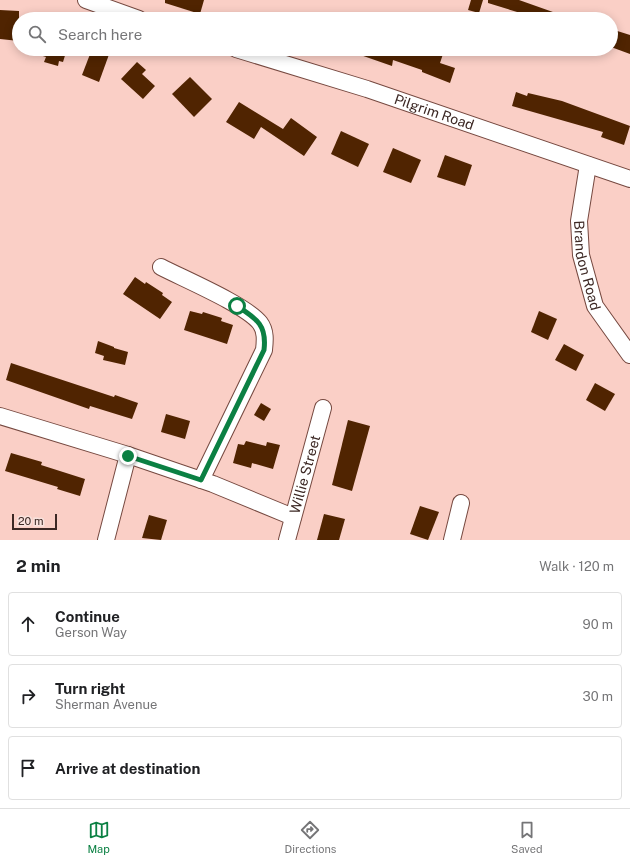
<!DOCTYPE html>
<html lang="en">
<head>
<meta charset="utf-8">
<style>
  body { margin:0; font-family:"Public Sans",sans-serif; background:#f6f6f6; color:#202124 }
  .scale { position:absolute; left:12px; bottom:10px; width:45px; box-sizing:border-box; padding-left:4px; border:2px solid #3c2824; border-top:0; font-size:11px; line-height:14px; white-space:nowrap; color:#3c2824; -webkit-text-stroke:3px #f8e2dd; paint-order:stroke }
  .stop { position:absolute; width:12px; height:12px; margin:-9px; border:3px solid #0b8043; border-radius:50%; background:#fff }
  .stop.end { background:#0b8043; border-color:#fff; box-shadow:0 1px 4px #0008 }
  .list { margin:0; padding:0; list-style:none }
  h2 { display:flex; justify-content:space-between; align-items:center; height:52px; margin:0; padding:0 16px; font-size:17px }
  h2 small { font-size:13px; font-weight:400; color:#757577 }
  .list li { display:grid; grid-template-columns:26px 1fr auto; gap:12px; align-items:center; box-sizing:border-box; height:64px; margin:0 8px 8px; padding:0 8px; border:1px solid #e0e0e0; border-radius:4px }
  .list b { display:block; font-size:15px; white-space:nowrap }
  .list p { margin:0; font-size:13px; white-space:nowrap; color:#757577 }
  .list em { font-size:13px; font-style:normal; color:#757577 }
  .icon { flex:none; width:22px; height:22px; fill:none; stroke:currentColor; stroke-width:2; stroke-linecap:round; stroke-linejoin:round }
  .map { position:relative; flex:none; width:630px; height:540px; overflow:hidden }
  .search { position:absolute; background:#fff; box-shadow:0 2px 10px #0003; left:12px; right:12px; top:12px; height:44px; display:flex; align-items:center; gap:10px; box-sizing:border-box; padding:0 14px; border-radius:22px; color:#757577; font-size:15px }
  .sheet { height:268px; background:#fff }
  nav { display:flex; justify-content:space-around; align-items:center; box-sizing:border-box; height:56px; border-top:1px solid #e0e0e0; background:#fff; font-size:11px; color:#757577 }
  nav a { display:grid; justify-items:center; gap:2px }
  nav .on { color:#0b8043 }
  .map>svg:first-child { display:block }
  .building { fill:#502401 }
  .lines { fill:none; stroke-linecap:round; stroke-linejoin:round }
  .minor-casing { stroke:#764940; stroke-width:18 }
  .minor { stroke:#fff; stroke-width:16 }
  .route { stroke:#0b8043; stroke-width:5 }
  .labels { text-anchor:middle; stroke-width:4; stroke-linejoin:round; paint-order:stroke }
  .street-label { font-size:14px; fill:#3c2824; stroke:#f8e2dd }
</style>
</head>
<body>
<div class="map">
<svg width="630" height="540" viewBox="0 0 630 540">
  <rect width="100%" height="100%" fill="#facfc6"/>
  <g class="building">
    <path d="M 165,0 L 204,0 L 200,14 L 165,3 Z"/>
    <path d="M 471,0 L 483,0 L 479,13 L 468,10 Z"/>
    <path d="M 488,0 L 519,0 L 567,17 L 567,19 L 525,19 L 527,15 L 488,3 Z"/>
    <path d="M 0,10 L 19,11 L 19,41 L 0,39 Z"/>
    <path d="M 611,29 L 630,35 L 630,54 L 611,47 Z"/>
    <path d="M 31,49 L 67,49 L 63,62 L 59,61 L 58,66 L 44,62 L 46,57 L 30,52 Z"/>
    <path d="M 92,49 L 111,49 L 99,82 L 82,75 Z"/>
    <path d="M 349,49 L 427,49 L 443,54 L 440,63 L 455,68 L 450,83 L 422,72 L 422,70 L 393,60 L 392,66 L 349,51 Z"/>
    <path d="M 137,62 L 146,70 L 142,74 L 155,86 L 143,99 L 121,79 Z"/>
    <path d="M 190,77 L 212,99 L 194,117 L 172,94 Z"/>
    <path d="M 516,92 L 527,96 L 528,93 L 562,101 L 630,126 L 624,145 L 601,137 L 603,132 L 512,106 Z"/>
    <path d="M 239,102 L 283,129 L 291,118 L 317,137 L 304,156 L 261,127 L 254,139 L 226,122 Z"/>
    <path d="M 341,131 L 369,144 L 358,167 L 331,154 Z"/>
    <path d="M 393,148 L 421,160 L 411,183 L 383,172 Z"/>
    <path d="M 445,155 L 472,165 L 465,186 L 437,177 Z"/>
    <path d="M 135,277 L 145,284 L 146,282 L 163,293 L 162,295 L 172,302 L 160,319 L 123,294 Z"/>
    <path d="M 190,311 L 202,314 L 203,312 L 222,318 L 221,321 L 233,325 L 227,344 L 184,330 Z"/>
    <path d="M 539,311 L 557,319 L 548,340 L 531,332 Z"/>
    <path d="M 98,341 L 114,347 L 114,348 L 128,352 L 125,365 L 103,360 L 104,356 L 95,353 Z"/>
    <path d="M 564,344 L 584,355 L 576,371 L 555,360 Z"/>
    <path d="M 11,363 L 114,397 L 115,395 L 138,403 L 132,419 L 90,406 L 89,409 L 6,380 Z"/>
    <path d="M 595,383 L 615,394 L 605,411 L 586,400 Z"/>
    <path d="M 261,403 L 271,409 L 264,421 L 254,415 Z"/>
    <path d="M 166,414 L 190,421 L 185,439 L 161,432 Z"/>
    <path d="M 348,420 L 370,426 L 352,491 L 332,485 Z"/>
    <path d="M 246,441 L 266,446 L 267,442 L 280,445 L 273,469 L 252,463 L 251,468 L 233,463 L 238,444 L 244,445 Z"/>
    <path d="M 11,453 L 42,462 L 41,465 L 85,479 L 80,496 L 57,489 L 58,487 L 5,471 Z"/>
    <path d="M 420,506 L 439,512 L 428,540 L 410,534 Z"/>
    <path d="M 324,514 L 345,519 L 339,540 L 317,540 Z"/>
    <path d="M 149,515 L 167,520 L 161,540 L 142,538 Z"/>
  </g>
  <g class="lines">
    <defs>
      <g id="minor">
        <path d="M 86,0 L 139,19"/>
        <path id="s1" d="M 236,49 L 367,89 L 630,179"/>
        <path id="s2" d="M 588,165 L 579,221 L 581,255 L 595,306 L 630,355"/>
        <path d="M 161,267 C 184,279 246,305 260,323 C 266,331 265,341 264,350 L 201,480"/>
        <path d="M 0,416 L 128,455 L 213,484 L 293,517"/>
        <path d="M 106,540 L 128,455"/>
        <path id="s3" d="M 287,540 L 323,408"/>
        <path d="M 452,540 L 461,503"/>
      </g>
    </defs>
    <use href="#minor" class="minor-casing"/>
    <use href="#minor" class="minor"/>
  </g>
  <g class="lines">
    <path class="route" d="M 128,456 L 201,480 L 264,350 C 267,325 257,319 237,306"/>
  </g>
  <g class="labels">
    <g class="street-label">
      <text dy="5" stroke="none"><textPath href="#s1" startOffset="208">Pilgrim Road</textPath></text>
      <text dy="5" stroke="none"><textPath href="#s2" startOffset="102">Brandon Road</textPath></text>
      <text dy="5" stroke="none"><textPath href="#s3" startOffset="68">Willie Street</textPath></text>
    </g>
  </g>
</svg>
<div class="scale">20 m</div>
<div class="stop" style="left:237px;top:306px"></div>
<div class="stop end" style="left:128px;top:456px"></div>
<div class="search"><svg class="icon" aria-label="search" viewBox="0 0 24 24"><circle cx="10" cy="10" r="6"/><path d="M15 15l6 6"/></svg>Search here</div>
</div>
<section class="sheet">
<h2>2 min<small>Walk · 120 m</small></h2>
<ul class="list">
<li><svg class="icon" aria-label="ahead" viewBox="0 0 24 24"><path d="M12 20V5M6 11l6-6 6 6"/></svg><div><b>Continue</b><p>Gerson Way</p></div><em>90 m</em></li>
<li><svg class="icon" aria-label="right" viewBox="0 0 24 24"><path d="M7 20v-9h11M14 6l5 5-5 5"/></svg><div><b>Turn right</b><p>Sherman Avenue</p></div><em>30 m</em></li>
<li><svg class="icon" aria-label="arrive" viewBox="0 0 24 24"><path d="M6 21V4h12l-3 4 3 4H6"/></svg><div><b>Arrive at destination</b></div></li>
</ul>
</section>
<nav>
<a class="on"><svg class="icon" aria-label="map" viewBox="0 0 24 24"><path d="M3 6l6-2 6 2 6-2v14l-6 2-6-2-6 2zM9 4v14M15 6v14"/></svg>Map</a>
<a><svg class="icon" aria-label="directions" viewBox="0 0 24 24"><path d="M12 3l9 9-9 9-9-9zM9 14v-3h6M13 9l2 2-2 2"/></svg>Directions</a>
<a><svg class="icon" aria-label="saved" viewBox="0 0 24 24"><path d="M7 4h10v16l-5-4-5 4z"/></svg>Saved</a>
</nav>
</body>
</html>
